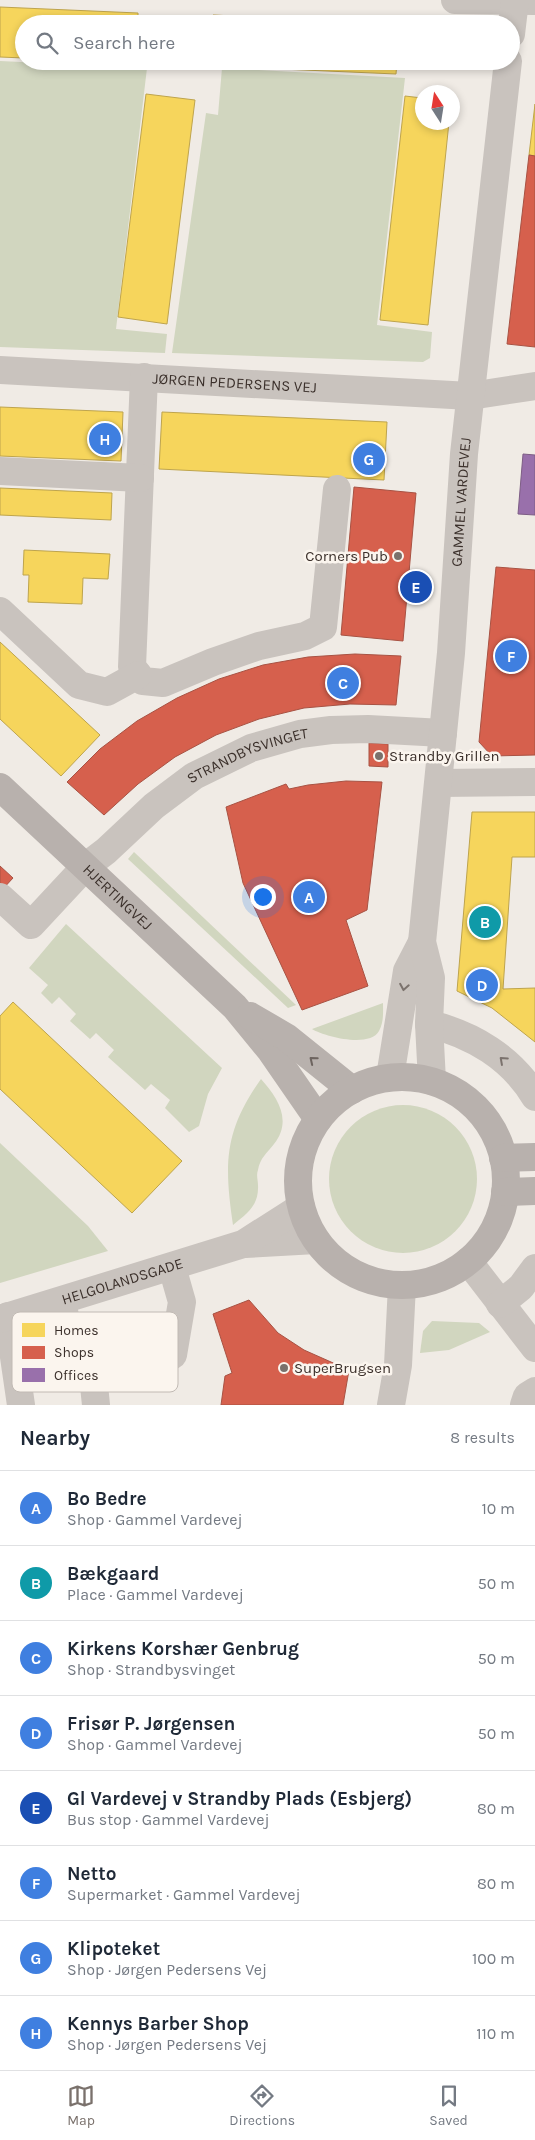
<!DOCTYPE html>
<html lang="en">
<head>
<meta charset="utf-8">
<style>
  body { margin:0; font-family:Karla,sans-serif; background:#f2f2f3; color:#1f2937 }
  .compass { position:absolute; left:415px; top:85px; width:45px; height:45px; border-radius:50%; background:#fff; box-shadow:0 2px 8px #0003; rotate:348deg }
  .you { position:absolute; left:262px; top:896px; width:18px; height:18px; margin:-12px; border:4px solid #fff; border-radius:50%; background:#1a73e8; box-shadow:0 0 0 8px #1a73e833 }
  .badge { display:grid; place-items:center; width:32px; height:32px; border-radius:50%; background:#7a716c; color:#fff; font-size:16px; font-weight:700 }
  .pin { position:absolute; translate:-50% -50%; border:2px solid #fff; box-shadow:0 1px 5px #0006 }
  .list { margin:0; padding:0; list-style:none }
  h2 { display:flex; justify-content:space-between; align-items:center; height:65px; margin:0; padding:0 20px; font-size:21px }
  h2 small { font-size:16px; font-weight:400; color:#747a83 }
  .list li { display:grid; grid-template-columns:32px 1fr auto; gap:15px; align-items:center; box-sizing:border-box; height:75px; padding:0 20px; border-top:1px solid #e0e1e3 }
  .list b { display:block; font-size:19px; white-space:nowrap }
  .list p { margin:0; font-size:16px; white-space:nowrap; color:#747a83 }
  .list em { font-size:16px; font-style:normal; color:#747a83 }
  .icon { flex:none; width:28px; height:28px; fill:none; stroke:currentColor; stroke-width:2; stroke-linecap:round; stroke-linejoin:round }
  .map { position:relative; flex:none; width:535px; height:1405px; overflow:hidden }
  .search { position:absolute; background:#fff; box-shadow:0 2px 8px #0003; left:15px; right:15px; top:15px; height:55px; display:flex; align-items:center; gap:12px; box-sizing:border-box; padding:0 18px; border-radius:28px; color:#747a83; font-size:19px }
  .sheet { height:665px; background:#fff }
  nav { display:flex; justify-content:space-around; align-items:center; box-sizing:border-box; height:70px; border-top:1px solid #e0e1e3; background:#fff; font-size:14px; color:#747a83 }
  nav a { display:grid; justify-items:center; gap:2px }
  nav .on { color:#7a716c }
  .map>svg:first-child { display:block }
  .green { fill:#d1d6bf }
  .homes { fill:#f6d55c; stroke:#bea44d }
  .shops { fill:#d6604d; stroke:#a85243 }
  .offices { fill:#9970ab; stroke:#7d5d85 }
  .lines { fill:none; stroke-linecap:round; stroke-linejoin:round }
  .minor { stroke:#c9c3be; stroke-width:28 }
  .major { stroke:#b8b1ad; stroke-width:28 }
  .oneway { stroke:#7b726d }
  .oneway2 { stroke:#6d645f }
  .poi-dot { fill:#7a716c; stroke:#fbf5ee; stroke-width:2 }
  .labels { text-anchor:middle; stroke-width:5; stroke-linejoin:round; paint-order:stroke }
  .street-label { font-size:15px; fill:#3b302b; stroke:#fbf5ee }
  .poi-label { font-size:15px; fill:#3b302b; stroke:#fbf5ee; text-anchor:start }
  .key { fill:#fbf5ee; stroke:#c1bab4; stroke-width:1 }
  .key-label { font-size:14px; fill:#3b302b }
</style>
</head>
<body>
<div class="map">
<svg width="535" height="1405" viewBox="0 0 535 1405">
  <rect width="100%" height="100%" fill="#f0ebe5"/>
  <g class="green">
    <path d="M 0,61 L 147,68 L 116,329 L 167,334 L 165,353 L 0,347 Z"/>
    <path d="M 222,68 L 405,78 L 377,325 L 432,332 L 430,358 L 423,362 L 172,353 L 206,113 L 218,115 Z"/>
    <path d="M 134,852 L 296,1005 L 288,1008 L 128,859 Z"/>
    <path d="M 66,924 L 222,1068 L 208,1094 L 199,1126 L 189,1132 L 165,1108 L 170,1100 L 151,1084 L 145,1090 L 108,1057 L 114,1050 L 96,1033 L 90,1039 L 70,1021 L 76,1014 L 59,997 L 52,1004 L 41,993 L 48,985 L 29,968 Z"/>
    <path d="M 383,1003 C 383,1012 384,1022 379,1031 C 370,1048 325,1037 312,1029 Z"/>
    <path d="M 261,1079 C 277,1097 293,1120 274,1144 C 267,1153 260,1158 258,1170 C 256,1175 258,1180 258,1185 C 259,1205 248,1213 233,1225 C 224,1164 224,1131 261,1079 Z"/>
    <circle cx="403" cy="1179" r="74"/>
    <path d="M 0,1143 L 88,1226 L 108,1251 L 0,1283 Z"/>
    <path d="M 432,1321 L 479,1323 L 490,1332 L 449,1350 L 420,1353 L 423,1331 Z"/>
  </g>
  <g class="homes">
    <path d="M 0,7 L 138,13 L 138,24 L 24,24 L 24,58 L 0,57 Z"/>
    <path d="M 213,15 L 399,24 L 213,24 Z"/>
    <path d="M 211,61 L 397,61 L 396,74 L 211,66 Z"/>
    <path d="M 146,94 L 195,100 L 167,324 L 118,317 Z"/>
    <path d="M 405,96 L 422,98 L 422,122 L 449,122 L 428,325 L 380,320 Z"/>
    <path d="M 535,104 L 535,156 L 529,155 Z"/>
    <path d="M 0,407 L 123,412 L 121,461 L 0,456 Z"/>
    <path d="M 162,412 L 387,422 L 384,480 L 159,469 Z"/>
    <path d="M 0,488 L 112,493 L 111,520 L 0,515 Z"/>
    <path d="M 24,550 L 110,554 L 108,579 L 83,578 L 82,604 L 28,602 L 29,575 L 23,575 Z"/>
    <path d="M 0,642 L 100,735 L 61,776 L 0,719 Z"/>
    <path d="M 472,812 L 535,812 L 535,857 L 512,857 L 503,989 L 535,988 L 535,1042 L 492,1008 L 457,991 Z"/>
    <path d="M 13,1002 L 182,1161 L 132,1213 L 0,1089 L 0,1016 Z"/>
  </g>
  <g class="shops">
    <path d="M 529,155 L 535,156 L 535,347 L 507,344 Z"/>
    <path d="M 354,487 L 416,493 L 403,641 L 341,635 Z"/>
    <path d="M 496,567 L 535,570 L 535,755 L 492,756 L 479,742 Z"/>
    <path d="M 355,654 L 401,656 L 396,705 L 350,704 L 304,708 L 259,719 L 216,735 L 175,757 L 138,784 L 104,815 L 67,782 L 100,749 L 137,721 L 177,698 L 219,679 L 263,665 L 308,657 Z"/>
    <path d="M 369,743 L 388,744 L 388,767 L 369,766 Z"/>
    <path d="M 346,781 L 382,782 L 367,910 L 346,920 L 368,986 L 302,1010 L 243,883 L 226,807 L 286,784 L 289,789 L 308,785 Z"/>
    <path d="M 0,866 L 13,878 L 0,892 Z"/>
    <path d="M 249,1300 L 278,1333 L 304,1350 L 349,1370 L 343,1405 L 221,1405 L 225,1376 L 232,1373 L 213,1314 Z"/>
  </g>
  <path class="offices" d="M 523,454 L 535,455 L 535,515 L 518,514 Z"/>
  <g class="lines">
    <g class="minor">
      <path d="M 455,0 L 535,1"/>
      <path d="M 511,34 L 515,0"/>
      <path id="s1" d="M 0,370 L 470,396 L 535,386"/>
      <path d="M 144,377 L 132,667 L 143,681 L 163,683 L 213,662 L 259,646 L 305,636 L 323,627 L 337,489"/>
      <path d="M 0,471 L 140,478"/>
      <path d="M 0,611 L 79,685 L 107,692 L 138,675"/>
      <path d="M 439,783 L 535,782"/>
      <path id="s2" d="M 0,897 L 31,925 L 85,867 L 106,851 L 154,806 L 194,776 L 251,748 L 300,734 L 331,730 L 368,729 L 443,733"/>
      <path d="M 429,1024 C 472,1034 512,1058 535,1097"/>
      <path d="M 390,1077 L 407,971 L 422,942"/>
      <path id="s3" d="M 432,1081 L 429,1024 L 431,978 L 422,942 L 451,653 L 464,454 L 508,61"/>
      <path d="M 245,1244 L 316,1240"/>
      <path d="M 468,1261 L 535,1348"/>
      <path d="M 62,1301 L 69,1336 L 92,1366 L 173,1355 L 182,1302 L 172,1267"/>
      <path d="M 500,1304 L 521,1287 L 535,1268"/>
      <path d="M 8,1316 L 21,1405"/>
      <path id="s4" d="M 0,1319 L 243,1244 L 301,1207"/>
      <path d="M 92,1366 L 96,1405"/>
      <path d="M 391,1405 L 398,1365 L 402,1285"/>
      <path d="M 524,1405 L 527,1396 L 535,1391"/>
    </g>
    <g class="major">
      <path id="s5" d="M 0,787 L 235,1007 L 271,1051 L 318,1119"/>
      <path d="M 250,1016 L 286,1037 L 352,1090"/>
      <circle cx="402" cy="1181" r="104"/>
      <path d="M 503,1158 L 535,1157"/>
      <path d="M 505,1192 L 535,1191"/>
    </g>
  </g>
  <defs><path id="oneway-chevron" d="M-2-3.5L2.5 0L-2 3.5" fill="none" stroke-width="1.6" stroke-linecap="round" stroke-linejoin="round" transform="scale(1.25)"/></defs>
  <g class="oneway">
    <use href="#oneway-chevron" transform="translate(404 987) rotate(100)"/>
    <use href="#oneway-chevron" transform="translate(503 1060) rotate(-138)"/>
  </g>
  <use class="oneway2" href="#oneway-chevron" transform="translate(313 1060) rotate(-141)"/>
  <g class="poi-dot">
    <circle cx="398" cy="556" r="5"/>
    <circle cx="379" cy="756" r="5"/>
    <circle cx="284" cy="1368" r="5"/>
  </g>
  <g class="labels">
    <g class="street-label">
      <text dy="5" stroke="none"><textPath href="#s1" startOffset="235">JØRGEN PEDERSENS VEJ</textPath></text>
      <text dy="5" stroke="none"><textPath href="#s3" startOffset="582">GAMMEL VARDEVEJ</textPath></text>
      <text dy="5" stroke="none"><textPath href="#s2" startOffset="321">STRANDBYSVINGET</textPath></text>
      <text dy="5" stroke="none"><textPath href="#s5" startOffset="161">HJERTINGVEJ</textPath></text>
      <text dy="5" stroke="none"><textPath href="#s4" startOffset="128">HELGOLANDSGADE</textPath></text>
    </g>
    <g class="poi-label">
      <text x="388" y="561" text-anchor="end">Corners Pub</text>
      <text x="389" y="761">Strandby Grillen</text>
      <text x="294" y="1373">SuperBrugsen</text>
    </g>
  </g>
  <rect x="12" y="1312" width="166" height="80" rx="8" class="key"/>
  <rect x="22" y="1323" width="23" height="14" fill="#f6d55c"/>
  <rect x="22" y="1346" width="23" height="13" fill="#d6604d"/>
  <rect x="22" y="1368" width="23" height="14" fill="#9970ab"/>
  <g class="key-label">
    <text x="54" y="1335">Homes</text>
    <text x="54" y="1357">Shops</text>
    <text x="54" y="1380">Offices</text>
  </g>
</svg>
<svg class="compass" viewBox="-18 -18 36 36"><path d="M0-13l5 13h-10z" fill="#e53935"/><path d="M0 13l5-13h-10z" fill="#747a83"/></svg>
<div class="you"></div>
<div class="pin badge" style="left:309px;top:897px;background:#3f7fe0">A</div>
<div class="pin badge" style="left:485px;top:922px;background:#0f9aa8">B</div>
<div class="pin badge" style="left:343px;top:683px;background:#3f7fe0">C</div>
<div class="pin badge" style="left:482px;top:985px;background:#3f7fe0">D</div>
<div class="pin badge" style="left:416px;top:587px;background:#1a4fb4">E</div>
<div class="pin badge" style="left:511px;top:656px;background:#3f7fe0">F</div>
<div class="pin badge" style="left:369px;top:459px;background:#3f7fe0">G</div>
<div class="pin badge" style="left:105px;top:439px;background:#3f7fe0">H</div>
<div class="search"><svg class="icon" aria-label="search" viewBox="0 0 24 24"><circle cx="10" cy="10" r="6"/><path d="M15 15l6 6"/></svg>Search here</div>
</div>
<section class="sheet">
<h2>Nearby<small>8 results</small></h2>
<ul class="list">
<li><span class="badge" style="background:#3f7fe0">A</span><div><b>Bo Bedre</b><p>Shop · Gammel Vardevej</p></div><em>10 m</em></li>
<li><span class="badge" style="background:#0f9aa8">B</span><div><b>Bækgaard</b><p>Place · Gammel Vardevej</p></div><em>50 m</em></li>
<li><span class="badge" style="background:#3f7fe0">C</span><div><b>Kirkens Korshær Genbrug</b><p>Shop · Strandbysvinget</p></div><em>50 m</em></li>
<li><span class="badge" style="background:#3f7fe0">D</span><div><b>Frisør P. Jørgensen</b><p>Shop · Gammel Vardevej</p></div><em>50 m</em></li>
<li><span class="badge" style="background:#1a4fb4">E</span><div><b>Gl Vardevej v Strandby Plads (Esbjerg)</b><p>Bus stop · Gammel Vardevej</p></div><em>80 m</em></li>
<li><span class="badge" style="background:#3f7fe0">F</span><div><b>Netto</b><p>Supermarket · Gammel Vardevej</p></div><em>80 m</em></li>
<li><span class="badge" style="background:#3f7fe0">G</span><div><b>Klipoteket</b><p>Shop · Jørgen Pedersens Vej</p></div><em>100 m</em></li>
<li><span class="badge" style="background:#3f7fe0">H</span><div><b>Kennys Barber Shop</b><p>Shop · Jørgen Pedersens Vej</p></div><em>110 m</em></li>
</ul>
</section>
<nav>
<a class="on"><svg class="icon" aria-label="map" viewBox="0 0 24 24"><path d="M3 6l6-2 6 2 6-2v14l-6 2-6-2-6 2zM9 4v14M15 6v14"/></svg>Map</a>
<a><svg class="icon" aria-label="directions" viewBox="0 0 24 24"><path d="M12 3l9 9-9 9-9-9zM9 14v-3h6M13 9l2 2-2 2"/></svg>Directions</a>
<a><svg class="icon" aria-label="saved" viewBox="0 0 24 24"><path d="M7 4h10v16l-5-4-5 4z"/></svg>Saved</a>
</nav>
</body>
</html>
